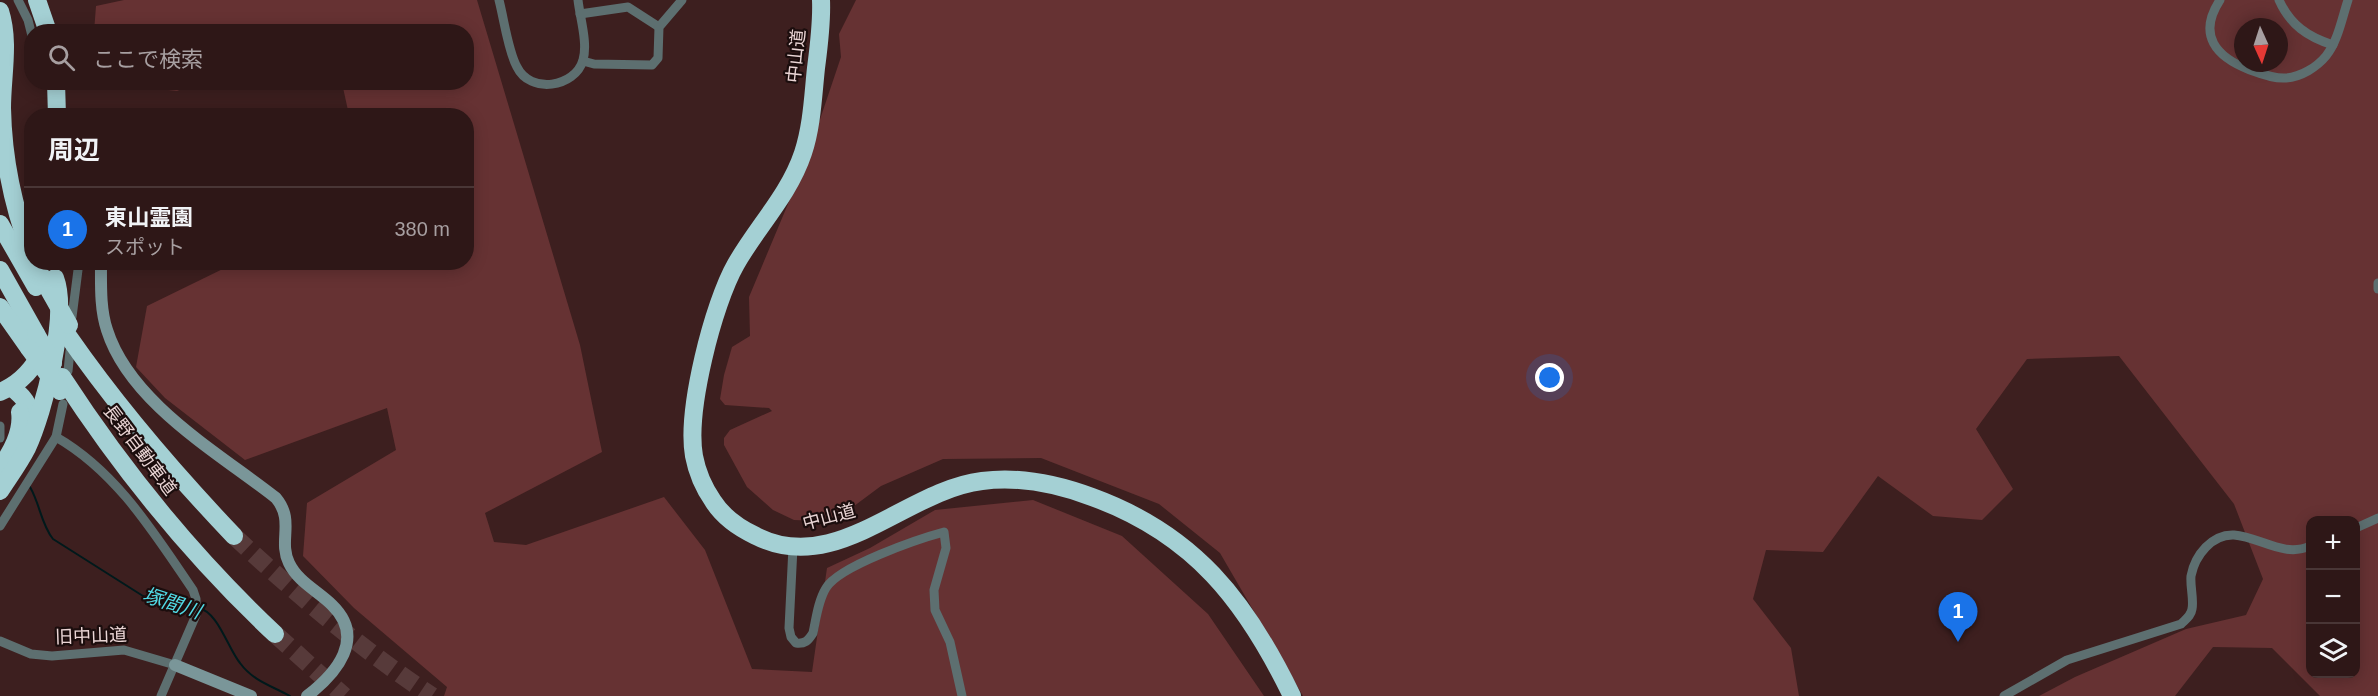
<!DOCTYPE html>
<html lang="ja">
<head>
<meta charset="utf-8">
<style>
  body { margin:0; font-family:Helvetica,"Noto Sans JP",sans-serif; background:#362020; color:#f1f3f6 }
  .controls { position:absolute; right:18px; bottom:18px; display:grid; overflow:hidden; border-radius:12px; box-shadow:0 3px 15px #0003 }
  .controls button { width:54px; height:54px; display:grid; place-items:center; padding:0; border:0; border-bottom:2px solid #493636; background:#2e1717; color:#f1f3f6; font:30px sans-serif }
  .compass { position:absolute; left:2234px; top:18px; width:54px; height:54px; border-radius:50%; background:#2e1717; box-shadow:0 3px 15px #0003; rotate:177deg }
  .you { position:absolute; left:1550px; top:378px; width:21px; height:21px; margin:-15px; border:4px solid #fff; border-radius:50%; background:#1a73e8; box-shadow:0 0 0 9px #1a73e833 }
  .badge { display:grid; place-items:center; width:39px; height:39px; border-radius:50%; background:#1a73e8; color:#fff; font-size:20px; font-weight:700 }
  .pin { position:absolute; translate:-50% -50px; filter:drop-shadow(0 2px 3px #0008) }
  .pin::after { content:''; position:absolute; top:32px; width:21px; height:18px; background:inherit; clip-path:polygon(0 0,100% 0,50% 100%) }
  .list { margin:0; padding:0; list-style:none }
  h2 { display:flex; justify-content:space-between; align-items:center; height:78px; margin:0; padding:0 24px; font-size:26px }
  h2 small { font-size:20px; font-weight:400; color:#a79fa1 }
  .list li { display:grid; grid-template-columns:39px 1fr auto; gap:18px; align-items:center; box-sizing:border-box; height:84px; padding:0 24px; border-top:2px solid #493636 }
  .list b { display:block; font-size:22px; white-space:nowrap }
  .list p { margin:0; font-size:20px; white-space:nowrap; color:#a79fa1 }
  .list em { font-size:20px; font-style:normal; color:#a79fa1 }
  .icon { flex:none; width:33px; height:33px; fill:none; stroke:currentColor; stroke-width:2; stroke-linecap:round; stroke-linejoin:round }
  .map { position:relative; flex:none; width:2378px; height:696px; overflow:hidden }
  .search { position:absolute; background:#2e1717; box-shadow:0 3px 15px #0003; left:24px; top:24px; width:450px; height:66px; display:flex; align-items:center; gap:15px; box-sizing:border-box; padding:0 21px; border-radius:24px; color:#a79fa1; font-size:22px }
  .panel { position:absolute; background:#2e1717; box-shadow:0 3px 15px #0003; left:24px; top:108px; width:450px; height:162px; border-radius:24px }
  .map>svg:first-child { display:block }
  .green { fill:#663233; fill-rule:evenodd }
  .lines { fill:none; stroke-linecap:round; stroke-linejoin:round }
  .stream { stroke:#00191b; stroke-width:2 }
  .highway-tunnel { stroke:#573a3a; stroke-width:18; stroke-dasharray:18 9; stroke-linecap:butt }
  .street { stroke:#5d6f70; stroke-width:9 }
  .secondary { stroke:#7a9699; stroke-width:12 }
  .highway { stroke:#a4d0d4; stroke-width:18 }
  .highway-bridge { stroke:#a4d0d4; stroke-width:18 }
  .labels { text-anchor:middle; stroke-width:4.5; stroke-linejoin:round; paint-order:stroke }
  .street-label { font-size:18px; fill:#ead5d5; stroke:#1b0d0d }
  .water-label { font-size:20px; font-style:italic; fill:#51d9e4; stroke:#1b0d0d }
</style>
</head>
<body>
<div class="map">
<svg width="2378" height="696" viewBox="0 0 2378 696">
  <rect width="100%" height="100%" fill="#3d1f1f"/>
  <g class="green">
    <path d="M 124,0 L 477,0 L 580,345 L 602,452 L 485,513 L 494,542 L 526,545 L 664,497 L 705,550 L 752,669 L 812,672 L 827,568 L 870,548 L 935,510 L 1033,500 L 1122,536 L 1208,614 L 1264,696 L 444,696 L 447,687 L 354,608 L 303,556 L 307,503 L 396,450 L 387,408 L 245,460 L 165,398 L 136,367 L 147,306 L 235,263 L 466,262 L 466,116 L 349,115 L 342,83 L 466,82 L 466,32 L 94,32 L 96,6 Z"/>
    <path d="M 856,0 L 2378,0 L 2378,696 L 2320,696 L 2272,648 L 2213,647 L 2175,696 L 2039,696 L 2075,677 L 2186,629 L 2246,615 L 2263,579 L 2234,504 L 2119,356 L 2027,359 L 1976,429 L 2013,489 L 1982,520 L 1933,516 L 1878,476 L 1823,552 L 1766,550 L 1753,599 L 1791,648 L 1799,696 L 1303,696 L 1220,553 L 1159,504 L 1041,458 L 943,459 L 881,486 L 842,515 L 817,521 L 794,520 L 773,510 L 747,487 L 724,445 L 724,438 L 730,430 L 772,411 L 769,408 L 725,405 L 720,399 L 724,375 L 732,347 L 750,336 L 749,297 L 806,161 L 841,57 L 839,34 ZM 2243,27 L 2279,27 L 2279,63 L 2243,63 ZM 2310,520 L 2356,520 L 2356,674 L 2310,674 Z"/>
    <path d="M 105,83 L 196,82 L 196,83 L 177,91 Z"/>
  </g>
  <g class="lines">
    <g class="stream">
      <path d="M 30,487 C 40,504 41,524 53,539 L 143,596 L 168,604 L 193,607"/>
      <path d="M 198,608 C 218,611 228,649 240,663 C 253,681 272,686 290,696"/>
    </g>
    <g class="highway-tunnel">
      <path d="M 234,536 C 296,594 361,649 432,696"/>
      <path d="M 275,634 L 344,696"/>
    </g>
    <g class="street">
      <path d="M 18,0 L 28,20 L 32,36"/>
      <path d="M 499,0 C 504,19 508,51 517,67 C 530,94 575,88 583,60 C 588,43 580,18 578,0"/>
      <path d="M 2220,0 C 2197,35 2216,57 2250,70 C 2262,74 2274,79 2286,78 C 2301,77 2317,67 2326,56 C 2338,41 2342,18 2348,0"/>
      <path d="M 2279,0 C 2290,25 2308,37 2333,45"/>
      <path d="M 580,14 L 628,7 L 659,27"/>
      <path d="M 583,61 L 594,64 L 652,65 L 658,58 L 659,27 L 682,0"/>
      <path d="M 2378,283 L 2378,289"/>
      <path d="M 72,317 L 79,262"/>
      <path d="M 68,371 L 70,351"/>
      <path d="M 0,426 L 0,438"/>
      <path d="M 56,437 C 117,472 154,533 193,590 L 196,599 L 196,615 L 161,696"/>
      <path d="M 0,526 L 56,437 L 63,404"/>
      <path d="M 2356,528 L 2378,518"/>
      <path d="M 793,547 L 789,628 L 791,637 L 796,643 C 805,644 808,641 813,633 C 816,619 818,601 826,588 C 839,566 918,539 944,532 L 946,548 L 934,590 L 935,610 L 950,642 L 962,696"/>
      <path d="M 0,641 L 31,654 L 52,656 L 124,650 L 175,665"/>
      <path d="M 2004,696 L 2067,660 L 2181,624 C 2186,619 2191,616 2192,609 C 2194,599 2190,587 2191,576 C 2195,555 2212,534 2234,535 C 2260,537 2284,558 2310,546"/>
    </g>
    <g class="secondary">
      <path d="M 101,262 C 101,285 100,309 107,330 C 130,403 219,453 276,498 C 295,521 278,540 289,563 C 298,582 318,591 332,605 C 366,638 337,673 307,696"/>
      <path d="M 175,665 L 251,696"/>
    </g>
    <g class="highway">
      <path d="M 37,0 L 48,32"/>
      <path d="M 821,0 C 822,23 819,45 816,68 C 813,96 812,126 803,153 C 789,195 757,227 736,264 C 713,304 686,411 694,456 C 697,472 704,488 713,501 C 723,517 739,528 756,536 C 836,577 906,490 982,481 C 1019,476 1057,484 1092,497 C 1194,534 1246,601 1292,696"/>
      <path d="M 0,11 C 10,42 2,76 2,108 C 3,159 13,208 32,256"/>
      <path d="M 56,82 L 57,116"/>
      <path d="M 0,224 L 36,287"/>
      <path d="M 0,270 L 36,334"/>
      <path d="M 0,307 L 29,348"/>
      <path d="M 68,336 C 118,408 174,473 234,536"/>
      <path d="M 62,377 C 123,471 193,557 275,634"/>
      <path d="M 11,387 C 27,399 33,409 28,429"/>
      <path d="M 0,392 C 22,383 34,367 45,347"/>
      <path d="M 0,469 C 11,452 23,432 20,412"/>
      <path d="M 0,491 C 9,477 20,462 27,448 C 44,411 69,315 55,278"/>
    </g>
    <g class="highway-bridge">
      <path d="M 39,272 L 69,325"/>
      <path d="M 36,334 L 53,363"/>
      <path d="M 29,348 L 60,391"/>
    </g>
  </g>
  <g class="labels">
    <g class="street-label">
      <text transform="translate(796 56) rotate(-84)" y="6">中山道</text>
      <text transform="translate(140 450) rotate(53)" y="6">長野自動車道</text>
      <text transform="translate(829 517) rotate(-15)" y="6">中山道</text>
      <text transform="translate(91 636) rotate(-2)" y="6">旧中山道</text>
    </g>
    <g class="water-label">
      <text transform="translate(172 603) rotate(18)" y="7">塚間川</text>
    </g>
  </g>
</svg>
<div class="controls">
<button>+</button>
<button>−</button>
<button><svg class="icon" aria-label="layers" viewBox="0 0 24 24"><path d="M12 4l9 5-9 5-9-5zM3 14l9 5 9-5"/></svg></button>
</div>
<svg class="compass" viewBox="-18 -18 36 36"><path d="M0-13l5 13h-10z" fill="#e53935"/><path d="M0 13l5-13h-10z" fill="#a79fa1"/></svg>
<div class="you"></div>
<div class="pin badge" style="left:1958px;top:642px">1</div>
<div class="search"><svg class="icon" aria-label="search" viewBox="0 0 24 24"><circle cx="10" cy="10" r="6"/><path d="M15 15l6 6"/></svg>ここで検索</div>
<section class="panel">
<h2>周辺<small></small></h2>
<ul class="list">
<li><span class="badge">1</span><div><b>東山霊園</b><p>スポット</p></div><em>380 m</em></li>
</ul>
</section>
</div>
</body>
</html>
